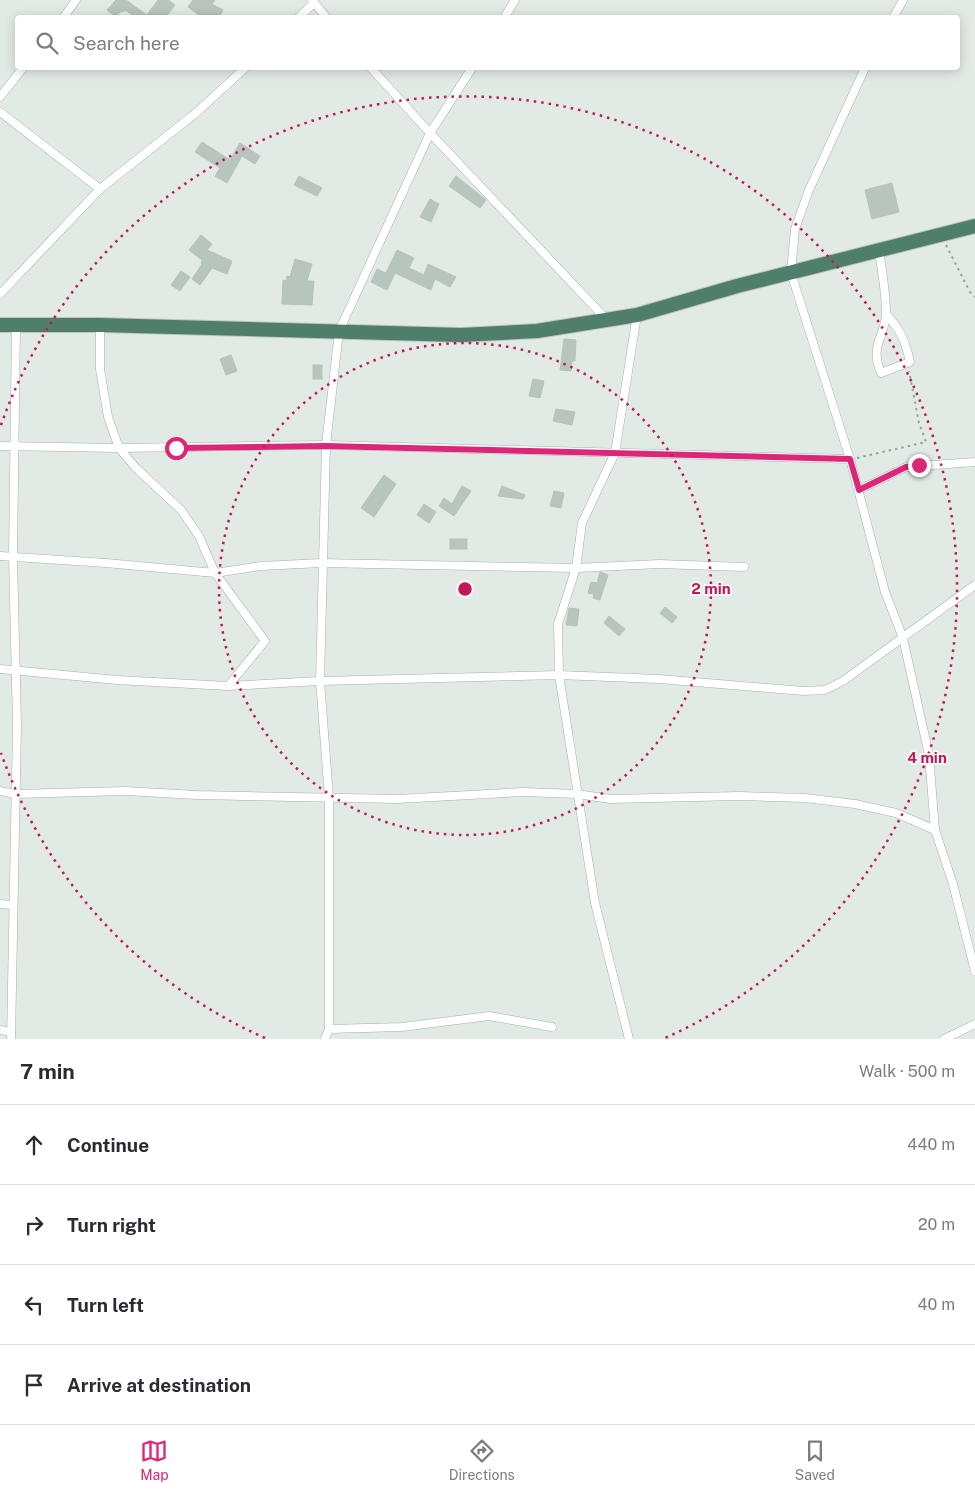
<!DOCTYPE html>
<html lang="en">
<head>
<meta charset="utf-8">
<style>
  body { margin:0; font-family:"Public Sans",sans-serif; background:#f2f2f3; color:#2b2b33 }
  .stop { position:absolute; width:15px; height:15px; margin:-11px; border:4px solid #db2777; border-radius:50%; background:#fff }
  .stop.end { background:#db2777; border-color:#fff; box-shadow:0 1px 5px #0008 }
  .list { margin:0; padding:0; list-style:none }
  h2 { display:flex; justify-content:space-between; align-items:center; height:65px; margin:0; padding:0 20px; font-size:21px }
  h2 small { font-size:16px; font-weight:400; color:#7c7c81 }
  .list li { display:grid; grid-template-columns:32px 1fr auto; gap:15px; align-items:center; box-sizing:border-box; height:80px; padding:0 20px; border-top:1px solid #e1e1e2 }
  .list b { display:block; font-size:19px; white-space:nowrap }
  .list em { font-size:16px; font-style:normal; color:#7c7c81 }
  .icon { flex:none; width:28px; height:28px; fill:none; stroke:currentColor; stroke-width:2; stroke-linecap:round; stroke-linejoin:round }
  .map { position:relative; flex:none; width:975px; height:1039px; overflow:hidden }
  .search { position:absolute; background:#fff; box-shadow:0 2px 12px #0003; left:15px; right:15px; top:15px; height:55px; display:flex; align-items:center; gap:12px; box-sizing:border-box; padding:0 18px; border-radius:5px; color:#7c7c81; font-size:19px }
  .sheet { height:385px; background:#fff }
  nav { display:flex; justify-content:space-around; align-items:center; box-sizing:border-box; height:70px; border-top:1px solid #e1e1e2; background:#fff; font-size:14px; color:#7c7c81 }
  nav a { display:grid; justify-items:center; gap:2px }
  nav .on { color:#db2777 }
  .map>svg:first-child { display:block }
  .building { fill:#b7c5be; stroke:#b5c3bb }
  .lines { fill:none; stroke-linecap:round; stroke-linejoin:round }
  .minor-casing { stroke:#a5b1ab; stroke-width:9 }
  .trunk-casing { stroke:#bdc4c1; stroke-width:16 }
  .path { stroke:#86ab99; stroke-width:2; stroke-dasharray:2.5 4; stroke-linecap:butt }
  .minor { stroke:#fff; stroke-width:8 }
  .trunk { stroke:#4f7e6b; stroke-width:14 }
  .route { stroke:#db2777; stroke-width:6 }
  .ring { fill:none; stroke:#c2185b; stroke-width:2.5; stroke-dasharray:2.5 5 }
  .centre { fill:#c2185b; stroke:#f2f7f4; stroke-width:2.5 }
  .ring-label { font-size:15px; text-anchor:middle; font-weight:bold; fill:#c2185b; stroke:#f2f7f4; stroke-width:4; stroke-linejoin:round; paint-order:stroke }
</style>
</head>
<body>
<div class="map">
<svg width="975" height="1039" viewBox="0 0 975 1039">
  <rect width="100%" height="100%" fill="#e2eae5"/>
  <g class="building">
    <path d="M 116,0 L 126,0 L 147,15 L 158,0 L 168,0 L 175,5 L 165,18 L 137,18 L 125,10 L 123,12 L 121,11 L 116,17 L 107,10 Z"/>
    <path d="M 193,0 L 215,0 L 212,4 L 223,10 L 219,18 L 203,18 L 188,7 Z"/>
    <path d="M 202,142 L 230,160 L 240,143 L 260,156 L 255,164 L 242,156 L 227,183 L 215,176 L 220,168 L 195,152 Z"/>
    <path d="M 299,176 L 322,188 L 317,196 L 294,185 Z"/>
    <path d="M 456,176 L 486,200 L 480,208 L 449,186 Z"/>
    <path d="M 892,183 L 899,212 L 872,219 L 865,190 Z"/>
    <path d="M 430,199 L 439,204 L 431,222 L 420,217 Z"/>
    <path d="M 201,235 L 212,244 L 207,250 L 232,261 L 227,274 L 212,268 L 200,285 L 192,279 L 202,264 L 201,263 L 202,260 L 189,250 Z"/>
    <path d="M 397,250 L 414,258 L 409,268 L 424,275 L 428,264 L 456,277 L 450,287 L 435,279 L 431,290 L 395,273 L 387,290 L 371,282 L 377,269 L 386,273 Z"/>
    <path d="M 295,259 L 312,264 L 307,281 L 314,281 L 312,305 L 282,304 L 283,280 L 286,281 L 287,276 L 290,277 Z"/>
    <path d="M 181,271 L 190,277 L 180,291 L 171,285 Z"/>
    <path d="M 564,339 L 576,340 L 575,361 L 572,361 L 571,371 L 560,370 Z"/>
    <path d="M 231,355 L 237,371 L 226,375 L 220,359 Z"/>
    <rect x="313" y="365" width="9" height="14"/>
    <path d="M 533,379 L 544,381 L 540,398 L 529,396 Z"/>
    <path d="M 556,409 L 575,412 L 572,425 L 553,421 Z"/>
    <path d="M 384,475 L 396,484 L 374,517 L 361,508 Z"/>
    <path d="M 462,486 L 471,491 L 454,516 L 439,506 L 444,498 L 452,504 Z"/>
    <path d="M 502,486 L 525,495 L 523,499 L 498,496 Z"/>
    <path d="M 554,491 L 564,493 L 561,508 L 550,506 Z"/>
    <path d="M 424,504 L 436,512 L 429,523 L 417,515 Z"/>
    <rect x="450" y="539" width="17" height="10"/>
    <path d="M 600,572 L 608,575 L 600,600 L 593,598 L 594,594 L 588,593 L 591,582 L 597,583 Z"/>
    <path d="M 665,607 L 677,617 L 672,623 L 660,613 Z"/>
    <path d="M 569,608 L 579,609 L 577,626 L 566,625 Z"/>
    <path d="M 609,616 L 625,629 L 619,636 L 604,623 Z"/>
  </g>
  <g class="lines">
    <defs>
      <g id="minor">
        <path d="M 312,0 L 327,18"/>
        <path d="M 63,18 L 76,0"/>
        <path d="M 298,18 L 314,3"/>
        <path d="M 504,18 L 515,0"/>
        <path d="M 893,18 L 903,0"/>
        <path d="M 371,68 L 430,133 L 607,320"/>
        <path d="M 865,68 L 809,190 L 795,229 L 791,273 L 850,459 L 885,592 L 903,638 L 929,755 L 935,830 L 953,884 L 975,971"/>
        <path d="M 0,97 L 23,68"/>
        <path d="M 0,112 L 100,189"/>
        <path d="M 879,251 C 882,271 886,293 886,313 C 885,339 869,344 881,373 L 910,362 C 906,342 900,329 886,314"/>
        <path d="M 0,294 L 100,189 L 197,112 L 245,68"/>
        <path d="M 100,325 L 100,369 L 108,417 L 119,448 L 136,468 L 181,510 L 199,536 L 215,573 L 265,641 L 228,686"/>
        <path d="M 0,446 L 119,448 L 326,445 L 850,459"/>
        <path d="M 859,490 L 906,467 L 975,462"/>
        <path d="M 0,556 L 106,563 L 215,573 L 261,566 L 321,563 L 576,568 L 659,564 L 744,567"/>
        <path d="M 0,669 L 117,680 L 228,686 L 320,681 L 559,675 L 659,679 L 803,691 L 825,690 L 843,681 L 975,585"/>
        <path d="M 0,791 L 15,794 L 125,791 L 197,795 L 398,799 L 523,792 L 577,794 L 610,799 L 739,796 L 805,798 L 855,804 L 896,813 L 935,830"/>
        <path d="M 0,904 L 12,905"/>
        <path d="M 329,1029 L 402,1027 L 489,1016 L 552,1027"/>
        <path d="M 0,1030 L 11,1032"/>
        <path d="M 11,1039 L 17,725 L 13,557 L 16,325"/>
        <path d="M 325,1039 L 329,1029 L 329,797 L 320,681 L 326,445 L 339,331 L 430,133 L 472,68"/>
        <path d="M 629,1039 L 595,903 L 559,675 L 558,624 L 576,568 L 582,523 L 615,453 L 637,315"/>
        <path d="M 944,1039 L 975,1024"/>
      </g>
      <path id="trunk" d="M 0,325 L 100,325 L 461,335 L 537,331 L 637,315 L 737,286 L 975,226"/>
    </defs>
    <use href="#minor" class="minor-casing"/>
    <use href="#trunk" class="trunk-casing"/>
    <g class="path">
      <path d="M 946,245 L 970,292 L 975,297"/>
      <path d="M 857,458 L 926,442 L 919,423 L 909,371"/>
    </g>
    <use href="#minor" class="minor"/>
    <use href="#trunk" class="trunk"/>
  </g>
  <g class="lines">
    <path class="route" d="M 176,448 L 326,446 L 850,459 L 859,490 L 906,467 L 919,465"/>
  </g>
  <g class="ring">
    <circle cx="465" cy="589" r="246"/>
    <path d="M265 1038A492 492 0 0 1 1 753M1 425A492 492 0 1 1 665 1038"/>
  </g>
  <circle cx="465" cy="589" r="8" class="centre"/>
  <g class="ring-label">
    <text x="711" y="594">2 min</text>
    <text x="927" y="763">4 min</text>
  </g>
</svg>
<div class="stop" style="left:176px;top:448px"></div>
<div class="stop end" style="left:919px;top:465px"></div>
<div class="search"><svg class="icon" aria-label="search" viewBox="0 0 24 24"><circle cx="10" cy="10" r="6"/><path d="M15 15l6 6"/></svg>Search here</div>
</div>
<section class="sheet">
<h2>7 min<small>Walk · 500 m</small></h2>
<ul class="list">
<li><svg class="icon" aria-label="ahead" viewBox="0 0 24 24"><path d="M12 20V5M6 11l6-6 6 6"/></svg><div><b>Continue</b></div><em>440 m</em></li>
<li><svg class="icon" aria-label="right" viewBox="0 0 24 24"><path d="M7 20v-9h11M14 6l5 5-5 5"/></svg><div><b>Turn right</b></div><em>20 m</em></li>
<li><svg class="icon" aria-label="left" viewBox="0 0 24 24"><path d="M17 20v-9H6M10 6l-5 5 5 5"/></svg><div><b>Turn left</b></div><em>40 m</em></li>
<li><svg class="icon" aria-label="arrive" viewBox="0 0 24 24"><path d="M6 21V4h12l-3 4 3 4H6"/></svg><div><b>Arrive at destination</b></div></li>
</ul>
</section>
<nav>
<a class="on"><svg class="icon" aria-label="map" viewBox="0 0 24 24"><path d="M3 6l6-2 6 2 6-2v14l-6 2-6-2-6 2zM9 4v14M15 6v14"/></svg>Map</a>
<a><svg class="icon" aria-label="directions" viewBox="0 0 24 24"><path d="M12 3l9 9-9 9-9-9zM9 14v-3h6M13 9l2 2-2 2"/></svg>Directions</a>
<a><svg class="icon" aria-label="saved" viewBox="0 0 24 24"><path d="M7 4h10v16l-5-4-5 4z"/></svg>Saved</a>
</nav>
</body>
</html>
